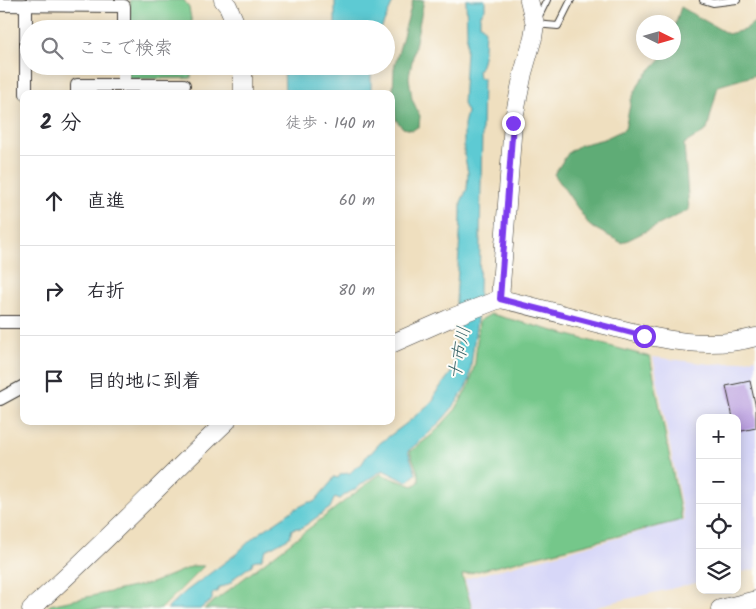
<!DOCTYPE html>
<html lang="ja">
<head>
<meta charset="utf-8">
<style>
  body { margin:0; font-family:Kalam,"Klee One",sans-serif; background:#f7f7f7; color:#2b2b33 }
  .controls { position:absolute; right:15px; bottom:15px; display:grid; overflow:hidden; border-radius:10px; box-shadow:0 2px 12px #0003 }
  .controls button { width:45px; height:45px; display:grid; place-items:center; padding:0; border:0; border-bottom:1px solid #e1e1e2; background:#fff; color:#2b2b33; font:25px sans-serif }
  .compass { position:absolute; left:636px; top:15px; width:45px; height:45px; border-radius:50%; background:#fff; box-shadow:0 2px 12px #0003; rotate:95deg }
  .stop { position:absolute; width:15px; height:15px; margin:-11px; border:4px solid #7c3aed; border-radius:50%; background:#fff }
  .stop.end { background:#7c3aed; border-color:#fff; box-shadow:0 1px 5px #0008 }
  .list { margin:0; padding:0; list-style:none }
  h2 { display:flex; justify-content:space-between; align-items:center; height:65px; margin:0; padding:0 20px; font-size:21px }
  h2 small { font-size:16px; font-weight:400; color:#7c7c81 }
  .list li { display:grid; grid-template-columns:32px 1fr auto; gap:15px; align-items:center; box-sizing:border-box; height:90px; padding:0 20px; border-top:1px solid #e1e1e2 }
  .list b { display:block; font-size:19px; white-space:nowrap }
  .list em { font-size:16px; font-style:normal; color:#7c7c81 }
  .icon { flex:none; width:28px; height:28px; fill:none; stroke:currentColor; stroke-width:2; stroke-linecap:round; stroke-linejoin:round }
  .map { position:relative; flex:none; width:756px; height:609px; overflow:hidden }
  .search { position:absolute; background:#fff; box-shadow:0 2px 12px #0003; left:20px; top:20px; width:375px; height:55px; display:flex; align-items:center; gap:12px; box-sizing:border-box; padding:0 18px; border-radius:28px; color:#7c7c81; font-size:19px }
  .panel { position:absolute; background:#fff; box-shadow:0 2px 12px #0003; left:20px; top:90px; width:375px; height:335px; border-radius:10px }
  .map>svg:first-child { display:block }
  .built { fill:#d7d7f8 }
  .green { fill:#74c78a; stroke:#487253 }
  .forest { fill:#5fac76; stroke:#3e6449 }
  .water { fill:#5dcad3; stroke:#3c7378 }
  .building { fill:#b79bdf }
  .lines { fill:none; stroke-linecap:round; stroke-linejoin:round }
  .lane-casing { stroke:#3c3934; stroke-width:8 }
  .street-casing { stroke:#3c3934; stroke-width:14 }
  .secondary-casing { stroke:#3c3934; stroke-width:19 }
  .lane { stroke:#fff; stroke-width:6 }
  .street { stroke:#fff; stroke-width:12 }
  .secondary { stroke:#fff; stroke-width:18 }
  .route { stroke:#7c3aed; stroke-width:6 }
  .labels { text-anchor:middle; stroke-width:4; stroke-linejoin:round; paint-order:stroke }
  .water-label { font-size:18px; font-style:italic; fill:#366265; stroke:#fdfcf7 }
</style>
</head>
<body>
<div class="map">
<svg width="756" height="609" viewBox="0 0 756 609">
  <rect width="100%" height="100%" fill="#fdfcf7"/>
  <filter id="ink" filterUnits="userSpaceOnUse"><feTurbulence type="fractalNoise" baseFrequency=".02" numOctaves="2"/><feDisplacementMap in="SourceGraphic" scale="10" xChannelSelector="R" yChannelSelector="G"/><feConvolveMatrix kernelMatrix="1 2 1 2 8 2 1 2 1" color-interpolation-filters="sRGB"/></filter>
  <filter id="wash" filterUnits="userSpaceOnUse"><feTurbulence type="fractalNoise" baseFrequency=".0096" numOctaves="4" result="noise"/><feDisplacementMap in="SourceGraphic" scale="20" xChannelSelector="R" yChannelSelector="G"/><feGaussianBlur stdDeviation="1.12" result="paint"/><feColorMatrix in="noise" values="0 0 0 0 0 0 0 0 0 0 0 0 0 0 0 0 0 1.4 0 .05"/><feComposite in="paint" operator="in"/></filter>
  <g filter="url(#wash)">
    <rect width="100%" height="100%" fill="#efdfbf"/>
    <path class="built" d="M 653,357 L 710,364 L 732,363 L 756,358 L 756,569 L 737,573 L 737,418 L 700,418 L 700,582 L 609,603 L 591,609 L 473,609 L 465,579 L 684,520 Z"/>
    <g class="green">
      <path d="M 130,0 L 184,0 L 189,8 L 193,29 L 130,29 Z"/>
      <path d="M 129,66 L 192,66 L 191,78 L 129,79 Z"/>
      <path d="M 491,314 L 650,357 L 682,520 L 462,575 L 472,609 L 204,609 L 380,474 L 413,486 L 419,482 L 419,475 L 410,452 L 433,434 L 456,409 L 470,383 L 475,363 L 479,321 Z"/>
      <path d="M 193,566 L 204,566 L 161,609 L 46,609 L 50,605 L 152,583 Z"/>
    </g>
    <g class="forest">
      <path d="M 413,0 L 424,0 L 409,77 L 412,99 L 420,116 L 419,126 L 413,130 L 403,128 L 396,120 L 393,93 L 394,68 Z"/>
      <path d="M 681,7 L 728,34 L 744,30 L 756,21 L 756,75 L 718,86 L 707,130 L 684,144 L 689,210 L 622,243 L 590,226 L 554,174 L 569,152 L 580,145 L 604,139 L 625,129 L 631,100 L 641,80 L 666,53 L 674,52 L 674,28 Z"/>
    </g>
    <g class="water">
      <path d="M 335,0 L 394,0 L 381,29 L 335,29 Z"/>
      <path d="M 466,0 L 485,0 L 485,9 L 480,16 L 480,24 L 485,30 C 484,41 485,62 478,71 L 479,78 L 483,78 L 479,293 L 477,319 L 469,381 C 455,410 432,432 408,451 L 416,474 L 407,482 L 383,470 C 374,475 366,481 358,487 C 351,492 348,492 340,499 L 335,497 L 330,508 L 300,529 L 298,528 L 292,529 L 290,537 L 266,550 L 261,560 L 257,560 L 253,561 L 252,565 L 234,578 L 232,582 L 225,586 L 219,587 L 217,592 L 214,592 L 212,595 L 212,600 L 200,609 L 167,609 L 185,592 L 236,554 L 254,537 L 295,509 L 309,502 L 314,502 L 332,481 L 334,477 L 338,478 L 341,474 L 350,473 L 357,466 L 361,465 L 368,454 L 371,453 L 380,443 L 407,423 L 434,400 L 435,394 L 453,370 L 460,326 L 456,302 L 461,218 L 461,202 L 467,189 L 468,173 L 464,153 L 464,124 L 467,112 L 463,104 L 467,33 Z"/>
      <path d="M 284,66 L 371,66 L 371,94 L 285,94 Z"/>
    </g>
    <g id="blocks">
      <path class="building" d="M 750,381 L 756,408 L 756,428 L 737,432 L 737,418 L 733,418 L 726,386 Z"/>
    </g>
  </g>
  <g filter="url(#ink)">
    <use href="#blocks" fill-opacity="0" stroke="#3c3934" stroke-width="1"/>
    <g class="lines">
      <defs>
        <g id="lane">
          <path d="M 547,0 L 535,24 L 558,26 L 571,0"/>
          <path d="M 703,0 L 713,3 L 737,0"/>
        </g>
        <g id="street">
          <path d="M 0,5 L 124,6 L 124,29"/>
          <path d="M 124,85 L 124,66"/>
          <path d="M 26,94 L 26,5"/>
          <path d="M 77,94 L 77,85 L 184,85 L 182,94"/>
          <path d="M 0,322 L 24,322"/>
          <path d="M 0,399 L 24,386"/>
        </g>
        <g id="secondary">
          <path d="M 223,0 L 228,6 L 238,29"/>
          <path d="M 243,94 L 243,66"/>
          <path d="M 500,299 C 539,307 577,319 616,328 C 662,340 709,350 756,337"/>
          <path d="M 391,344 L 448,319 L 500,299 L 513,123 L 523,73 L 533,38 L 535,24 L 529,0"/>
          <path d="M 31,609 C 99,549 161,483 227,421"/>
          <path d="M 720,609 L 756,600"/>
        </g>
      </defs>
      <use href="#lane" class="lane-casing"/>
      <use href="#street" class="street-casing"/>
      <use href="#secondary" class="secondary-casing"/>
      <use href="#lane" class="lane"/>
      <use href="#street" class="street"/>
      <use href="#secondary" class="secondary"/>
    </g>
  </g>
  <g class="lines" filter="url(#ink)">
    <path class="route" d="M 513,123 L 500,299 L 644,336"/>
  </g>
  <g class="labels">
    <g class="water-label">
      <text transform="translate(459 353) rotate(-79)" y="6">十市川</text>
    </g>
  </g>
</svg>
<div class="controls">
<button>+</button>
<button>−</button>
<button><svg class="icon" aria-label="locate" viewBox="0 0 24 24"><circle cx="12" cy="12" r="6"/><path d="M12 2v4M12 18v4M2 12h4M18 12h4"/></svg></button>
<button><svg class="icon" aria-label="layers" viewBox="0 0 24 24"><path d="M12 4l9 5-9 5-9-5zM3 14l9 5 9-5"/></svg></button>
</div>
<svg class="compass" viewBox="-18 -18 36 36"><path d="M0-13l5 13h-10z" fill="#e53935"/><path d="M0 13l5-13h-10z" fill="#7c7c81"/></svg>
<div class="stop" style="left:644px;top:336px"></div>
<div class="stop end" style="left:513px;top:123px"></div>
<div class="search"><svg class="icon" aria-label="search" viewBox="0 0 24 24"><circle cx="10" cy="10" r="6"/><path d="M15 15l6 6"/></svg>ここで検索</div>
<section class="panel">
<h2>2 分<small>徒歩 · 140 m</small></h2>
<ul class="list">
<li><svg class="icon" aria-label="ahead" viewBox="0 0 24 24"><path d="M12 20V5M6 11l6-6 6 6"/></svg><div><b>直進</b></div><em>60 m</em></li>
<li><svg class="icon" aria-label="right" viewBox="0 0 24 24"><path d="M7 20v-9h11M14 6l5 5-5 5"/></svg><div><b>右折</b></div><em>80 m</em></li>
<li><svg class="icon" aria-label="arrive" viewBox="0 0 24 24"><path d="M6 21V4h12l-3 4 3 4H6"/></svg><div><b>目的地に到着</b></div></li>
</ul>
</section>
</div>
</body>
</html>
